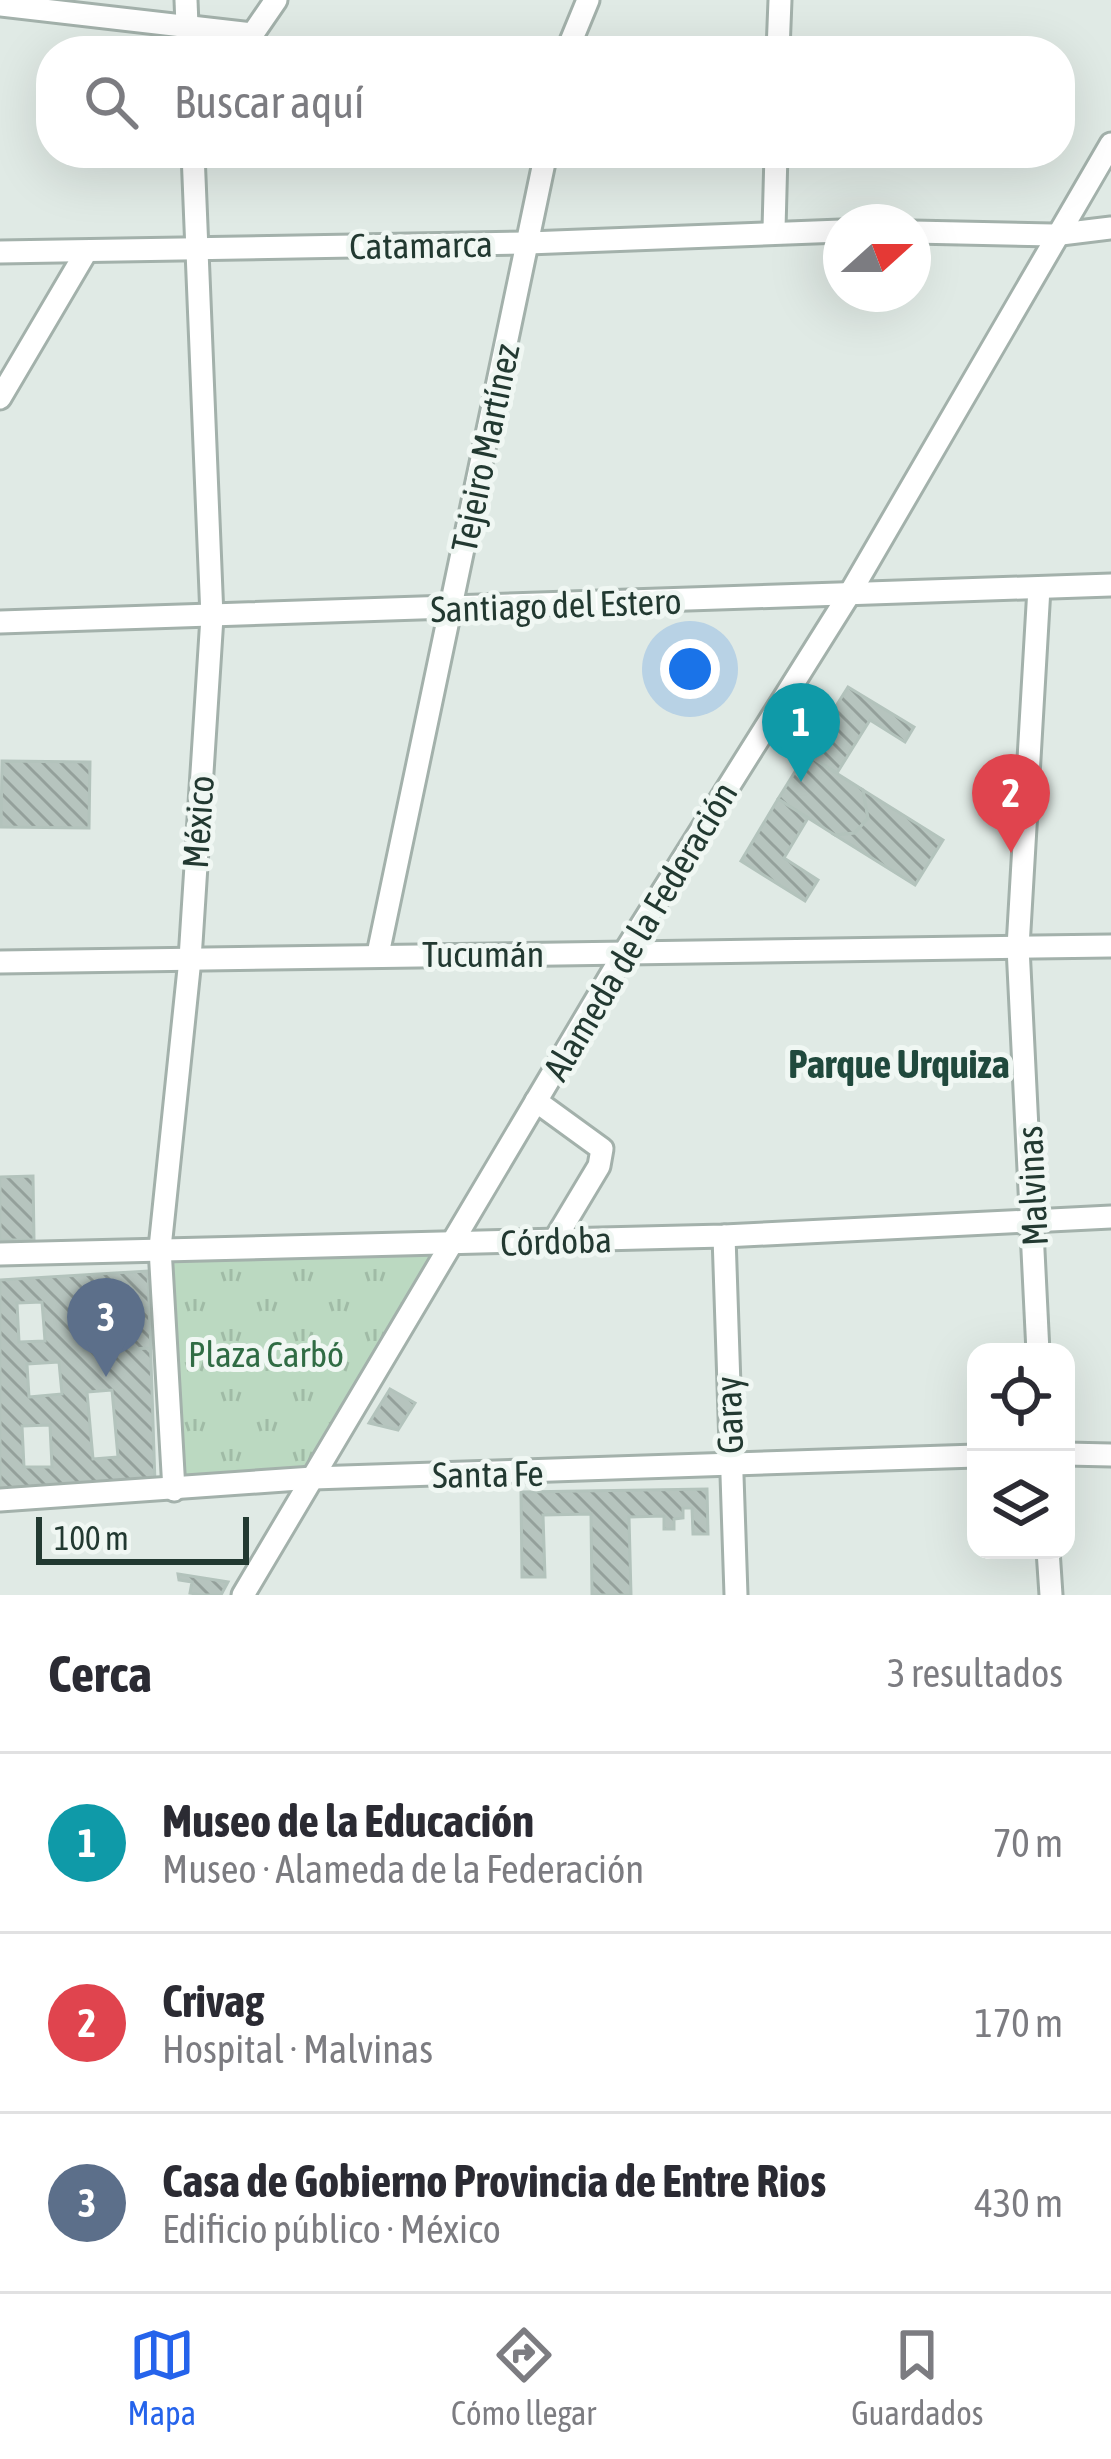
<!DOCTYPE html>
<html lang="es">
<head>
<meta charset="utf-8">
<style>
  body { margin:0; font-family:"Asap Condensed",sans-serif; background:#f2f2f3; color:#2b2b33 }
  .controls { position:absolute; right:36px; bottom:36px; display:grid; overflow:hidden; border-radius:24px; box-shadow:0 12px 48px #0002 }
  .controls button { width:108px; height:108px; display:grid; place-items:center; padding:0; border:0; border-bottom:3px solid #e1e1e2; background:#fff; color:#2b2b33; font:60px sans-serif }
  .compass { position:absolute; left:823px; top:204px; width:108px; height:108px; border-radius:50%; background:#fff; box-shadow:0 12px 48px #0002; rotate:69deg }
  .scale { position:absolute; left:36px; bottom:30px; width:213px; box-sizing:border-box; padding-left:12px; border:6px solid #223931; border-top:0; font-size:33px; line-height:42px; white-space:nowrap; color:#223931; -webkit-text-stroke:9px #f0f7f3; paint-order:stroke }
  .you { position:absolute; left:690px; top:669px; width:42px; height:42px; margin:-30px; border:9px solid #fff; border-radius:50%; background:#1a73e8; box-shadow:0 0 0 18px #1a73e833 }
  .badge { display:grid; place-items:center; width:78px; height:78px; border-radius:50%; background:#2563eb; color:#fff; font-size:39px; font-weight:700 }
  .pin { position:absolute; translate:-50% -99px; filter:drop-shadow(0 3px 6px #0008) }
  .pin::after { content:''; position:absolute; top:63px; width:42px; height:36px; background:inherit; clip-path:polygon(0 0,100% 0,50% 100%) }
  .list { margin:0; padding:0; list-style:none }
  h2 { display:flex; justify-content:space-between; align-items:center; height:156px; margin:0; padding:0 48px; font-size:51px }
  h2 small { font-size:39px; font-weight:400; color:#7c7c81 }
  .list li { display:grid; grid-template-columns:78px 1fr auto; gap:36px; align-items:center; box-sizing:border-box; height:180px; padding:0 48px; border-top:3px solid #e1e1e2 }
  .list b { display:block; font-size:45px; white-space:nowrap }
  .list p { margin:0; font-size:39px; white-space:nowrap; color:#7c7c81 }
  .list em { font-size:39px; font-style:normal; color:#7c7c81 }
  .icon { flex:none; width:66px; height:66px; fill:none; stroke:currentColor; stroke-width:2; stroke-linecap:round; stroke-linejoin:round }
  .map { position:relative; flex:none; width:1111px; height:1595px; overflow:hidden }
  .search { position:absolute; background:#fff; box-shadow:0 12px 48px #0002; left:36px; right:36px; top:36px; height:132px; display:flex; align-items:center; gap:30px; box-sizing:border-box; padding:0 42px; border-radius:48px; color:#7c7c81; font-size:45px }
  .sheet { height:696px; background:#fff }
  nav { display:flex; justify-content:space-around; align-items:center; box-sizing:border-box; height:168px; border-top:3px solid #e1e1e2; background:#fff; font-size:33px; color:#7c7c81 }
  nav a { display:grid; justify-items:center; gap:6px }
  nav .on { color:#2563eb }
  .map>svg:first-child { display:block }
  .grass { fill:url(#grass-tufts) }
  .building { fill:url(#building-back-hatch); stroke:#b3c3bc; stroke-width:3; fill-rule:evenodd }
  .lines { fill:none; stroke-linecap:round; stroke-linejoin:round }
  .minor-casing { stroke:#a3b1ab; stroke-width:27 }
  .minor { stroke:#fff; stroke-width:21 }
  .labels { text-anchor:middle; stroke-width:10; stroke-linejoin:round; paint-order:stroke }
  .street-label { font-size:36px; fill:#223931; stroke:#f0f7f3 }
  .park-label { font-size:36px; fill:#306c44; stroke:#f0f7f3 }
  .neighbourhood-label { font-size:39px; font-weight:bold; fill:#20493d; stroke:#f0f7f3 }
</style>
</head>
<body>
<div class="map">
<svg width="1111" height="1595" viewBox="0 0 1111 1595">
  <defs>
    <pattern id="grass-tufts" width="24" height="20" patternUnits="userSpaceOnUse" patternTransform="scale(3)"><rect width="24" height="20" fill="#bbd9c1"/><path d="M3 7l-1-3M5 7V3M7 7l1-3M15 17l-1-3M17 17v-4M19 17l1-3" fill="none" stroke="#a0bba6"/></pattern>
    <pattern id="building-back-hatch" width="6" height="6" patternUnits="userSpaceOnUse" patternTransform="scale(3)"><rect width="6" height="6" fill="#b6c4be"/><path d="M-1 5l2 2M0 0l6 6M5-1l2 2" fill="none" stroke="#94a09b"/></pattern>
  </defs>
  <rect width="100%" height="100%" fill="#e0eae5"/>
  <path class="grass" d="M 431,1255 L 301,1475 L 175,1481 L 170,1260 Z"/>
  <g class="building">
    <path d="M 848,687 L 914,727 L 905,742 L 870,720 L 837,773 L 806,754 Z"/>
    <path d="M 806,754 L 863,790 L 868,818 L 855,833 L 835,835 L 778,799 Z"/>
    <path d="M 2,761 L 90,762 L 89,828 L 1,827 Z"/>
    <path d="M 863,790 L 943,840 L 915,885 L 835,835 L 855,833 L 868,818 Z"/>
    <path d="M 778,799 L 808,818 L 784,858 L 818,880 L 805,901 L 741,861 Z"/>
    <path d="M 33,1176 L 34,1240 L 0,1240 L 0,1177 Z"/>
    <path d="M 148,1271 L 155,1483 L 0,1492 L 0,1280 ZM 109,1301 L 111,1349 L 84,1350 L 82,1302 ZM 42,1302 L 45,1341 L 19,1342 L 17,1303 ZM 59,1362 L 62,1394 L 29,1397 L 27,1364 ZM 112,1390 L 118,1457 L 93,1459 L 87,1392 ZM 50,1425 L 52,1467 L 24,1467 L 22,1426 Z"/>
    <path d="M 126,1307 L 149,1308 L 151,1348 L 129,1349 Z"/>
    <path d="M 390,1389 L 415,1403 L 398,1430 L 369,1423 Z"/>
    <path d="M 707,1489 L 708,1534 L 693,1534 L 692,1508 L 683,1508 L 683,1518 L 674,1519 L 674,1529 L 664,1529 L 664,1516 L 629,1517 L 631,1595 L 592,1595 L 591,1514 L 543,1515 L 545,1577 L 522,1577 L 521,1492 Z"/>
    <path d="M 178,1574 L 228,1582 L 221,1595 L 201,1595 L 190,1593 L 192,1582 L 179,1580 Z"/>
  </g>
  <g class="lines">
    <defs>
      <g id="minor">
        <path d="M 186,0 L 188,51"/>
        <path d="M 0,5 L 252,34"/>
        <path d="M 241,51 L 276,0"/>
        <path d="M 567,51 L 588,0"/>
        <path d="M 778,51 L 780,0"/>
        <path d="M 774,229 L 776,153"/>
        <path d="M 913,232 L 1053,235 L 1111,228"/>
        <path d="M 0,252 L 528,243 L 841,231"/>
        <path d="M 0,398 L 86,252"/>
        <path d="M 0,622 L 1111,585"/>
        <path d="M 378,954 L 546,153"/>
        <path d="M 0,962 L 1111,946"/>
        <path d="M 536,1101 L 602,1149 L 599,1166 L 554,1241"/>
        <path d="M 724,1236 L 736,1595"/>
        <path d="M 0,1254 L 724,1236 L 1111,1217"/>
        <path d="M 1038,1352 L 1018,947 L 1039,588"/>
        <path d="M 1066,1454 L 1111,1455"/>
        <path d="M 174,1490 L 160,1248 L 190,959 L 212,617 L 193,153"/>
        <path d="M 0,1500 L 313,1478 L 976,1456"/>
        <path d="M 1048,1550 L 1051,1595"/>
        <path d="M 243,1595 L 624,953 L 850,593 L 1111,144"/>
      </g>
    </defs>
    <use href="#minor" class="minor-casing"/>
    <use href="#minor" class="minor"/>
  </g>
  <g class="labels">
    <g class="street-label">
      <text transform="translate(421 245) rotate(-1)" y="13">Catamarca</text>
      <text transform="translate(485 448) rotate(-78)" y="13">Tejeiro Martínez</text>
      <text transform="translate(556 605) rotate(-2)" y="13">Santiago del Estero</text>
      <text transform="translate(198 822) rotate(-86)" y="13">México</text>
      <text transform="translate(640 931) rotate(-59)" y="13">Alameda de la Federación</text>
      <text x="483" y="967">Tucumán</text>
      <text transform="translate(1032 1186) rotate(-93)" y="13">Malvinas</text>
      <text transform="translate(556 1241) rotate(-2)" y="13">Córdoba</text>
      <text transform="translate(729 1415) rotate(-92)" y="13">Garay</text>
      <text transform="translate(488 1474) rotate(-1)" y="13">Santa Fe</text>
    </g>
    <g class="park-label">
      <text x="266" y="1367">Plaza Carbó</text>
    </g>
    <g class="neighbourhood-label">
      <text x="899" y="1078">Parque Urquiza</text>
    </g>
  </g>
</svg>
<div class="controls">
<button><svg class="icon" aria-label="locate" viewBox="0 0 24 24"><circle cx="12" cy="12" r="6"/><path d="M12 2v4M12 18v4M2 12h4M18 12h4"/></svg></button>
<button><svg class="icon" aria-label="layers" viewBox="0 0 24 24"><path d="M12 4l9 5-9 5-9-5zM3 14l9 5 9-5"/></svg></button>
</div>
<svg class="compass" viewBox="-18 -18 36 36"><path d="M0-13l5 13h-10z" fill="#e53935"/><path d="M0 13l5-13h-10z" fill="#7c7c81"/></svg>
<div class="scale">100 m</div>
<div class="you"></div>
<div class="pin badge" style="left:801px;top:782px;background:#0f9aa8">1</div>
<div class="pin badge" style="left:1011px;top:853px;background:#e0444e">2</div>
<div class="pin badge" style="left:106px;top:1377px;background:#5c6f8a">3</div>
<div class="search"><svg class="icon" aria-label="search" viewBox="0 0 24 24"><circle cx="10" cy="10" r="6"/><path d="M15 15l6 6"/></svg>Buscar aquí</div>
</div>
<section class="sheet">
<h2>Cerca<small>3 resultados</small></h2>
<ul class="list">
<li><span class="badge" style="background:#0f9aa8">1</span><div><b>Museo de la Educación</b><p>Museo · Alameda de la Federación</p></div><em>70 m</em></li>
<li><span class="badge" style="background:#e0444e">2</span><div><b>Crivag</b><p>Hospital · Malvinas</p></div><em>170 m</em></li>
<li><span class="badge" style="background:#5c6f8a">3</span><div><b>Casa de Gobierno Provincia de Entre Rios</b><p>Edificio público · México</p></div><em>430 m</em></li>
</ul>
</section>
<nav>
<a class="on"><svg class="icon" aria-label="map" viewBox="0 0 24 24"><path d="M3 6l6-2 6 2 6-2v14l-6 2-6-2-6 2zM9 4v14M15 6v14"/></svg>Mapa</a>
<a><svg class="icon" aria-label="directions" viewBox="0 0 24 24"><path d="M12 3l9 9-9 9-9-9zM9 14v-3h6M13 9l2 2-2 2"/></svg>Cómo llegar</a>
<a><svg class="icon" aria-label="saved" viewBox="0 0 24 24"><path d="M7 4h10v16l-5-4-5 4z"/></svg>Guardados</a>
</nav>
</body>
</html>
